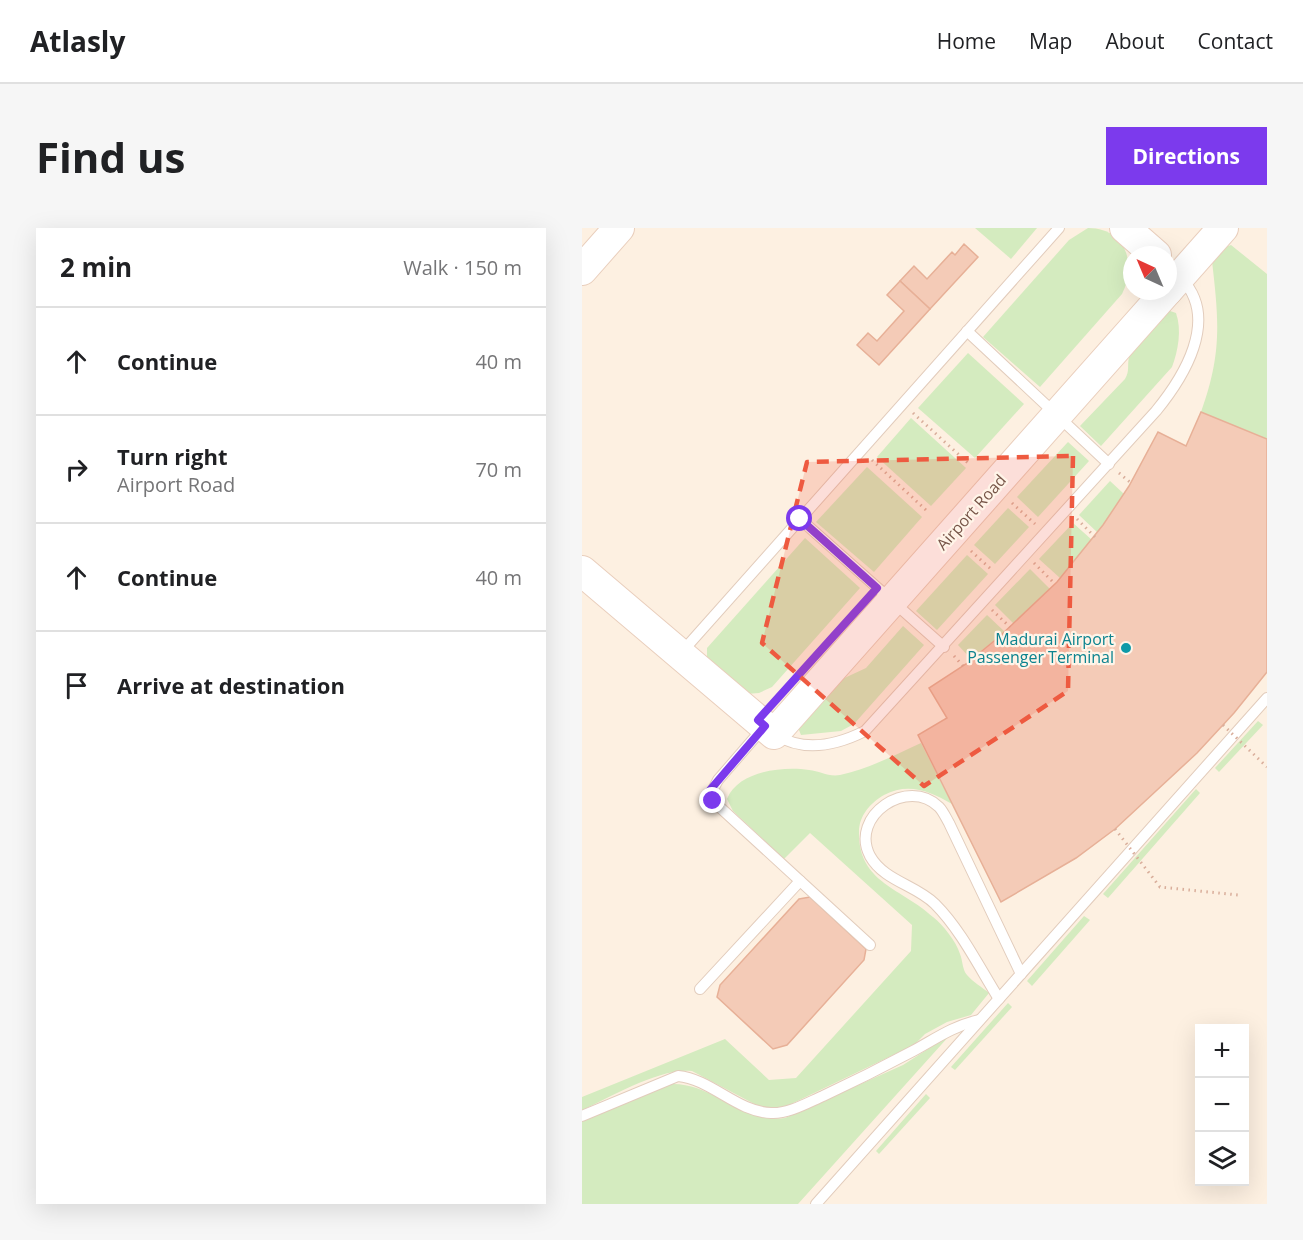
<!DOCTYPE html>
<html lang="en">
<head>
<meta charset="utf-8">
<style>
  body { margin:0; font-family:"Open Sans",sans-serif; background:#f6f6f6; color:#202124 }
  .controls { position:absolute; right:18px; bottom:18px; display:grid; overflow:hidden; border-radius:0px; box-shadow:0 6px 24px #0002 }
  .controls button { width:54px; height:54px; display:grid; place-items:center; padding:0; border:0; border-bottom:2px solid #e0e0e0; background:#fff; color:#202124; font:30px sans-serif }
  .compass { position:absolute; left:541px; top:18px; width:54px; height:54px; border-radius:50%; background:#fff; box-shadow:0 6px 24px #0002; rotate:316deg }
  .stop { position:absolute; width:18px; height:18px; margin:-14px; border:4px solid #7c3aed; border-radius:50%; background:#fff }
  .stop.end { background:#7c3aed; border-color:#fff; box-shadow:0 2px 6px #0008 }
  .list { margin:0; padding:0; list-style:none }
  h2 { display:flex; justify-content:space-between; align-items:center; height:78px; margin:0; padding:0 24px; font-size:26px }
  h2 small { font-size:20px; font-weight:400; color:#757577 }
  .list li { display:grid; grid-template-columns:39px 1fr auto; gap:18px; align-items:center; box-sizing:border-box; height:108px; padding:0 24px; border-top:2px solid #e0e0e0 }
  .list b { display:block; font-size:22px; white-space:nowrap }
  .list p { margin:0; font-size:20px; white-space:nowrap; color:#757577 }
  .list em { font-size:20px; font-style:normal; color:#757577 }
  .icon { flex:none; width:33px; height:33px; fill:none; stroke:currentColor; stroke-width:2; stroke-linecap:round; stroke-linejoin:round }
  .map { position:relative; flex:none; width:685px; height:976px; overflow:hidden; border-radius:0px }
  header { display:flex; align-items:center; gap:36px; box-sizing:border-box; height:84px; padding:0 30px; background:#fff; border-bottom:2px solid #e0e0e0 }
  header strong { font-size:28px }
  nav { display:flex; gap:33px; margin-inline-start:auto; font-size:21px }
  .intro { display:flex; align-items:center; justify-content:space-between; box-sizing:border-box; height:144px; padding:0 36px }
  h1 { margin:0; font-size:42px }
  .button { padding:15px 27px; border-radius:0px; background:#7c3aed; color:#fff; font-size:21px; font-weight:700 }
  main { display:flex; gap:36px; padding:0 36px }
  aside { flex:1; background:#fff; border-radius:0px; box-shadow:0 6px 24px #0002 }
  .map>svg:first-child { display:block }
  .green { fill:#d4ebbf }
  .building { fill:#f4cbb7; stroke:#e7b097; stroke-width:1.5 }
  .lines { fill:none; stroke-linecap:round; stroke-linejoin:round }
  .service-casing { stroke:#e2ccbc; stroke-width:12 }
  .secondary-casing { stroke:#e9cebc; stroke-width:32 }
  .path { stroke:#d9ae9b; stroke-width:3; stroke-dasharray:1.5 4.5; stroke-linecap:butt }
  .service { stroke:#fff; stroke-width:10 }
  .secondary { stroke:#fff; stroke-width:30 }
  .path-bridge { stroke:#d9ae9b; stroke-width:3; stroke-dasharray:1.5 4.5; stroke-linecap:butt }
  .route { stroke:#7c3aed; stroke-width:8 }
  .marked { fill:#ee5a40; fill-opacity:0.2; stroke:#ee5a40; stroke-width:4.5; stroke-dasharray:12 8; stroke-linejoin:round }
  .culture-dot { fill:#0f9aa8; stroke:#fff4e8; stroke-width:2 }
  .labels { text-anchor:middle; stroke-width:4.5; stroke-linejoin:round; paint-order:stroke }
  .street-label { font-size:16px; fill:#765447; stroke:#fff4e8 }
  .culture-label { font-size:16px; fill:#0d838f; stroke:#fff4e8; text-anchor:end }
</style>
</head>
<body>
<header>
<strong>Atlasly</strong>
<nav><a>Home</a><a>Map</a><a>About</a><a>Contact</a></nav>
</header>
<div class="intro"><h1>Find us</h1><a class="button">Directions</a></div>
<main>
<aside>
<h2>2 min<small>Walk · 150 m</small></h2>
<ul class="list">
<li><svg class="icon" aria-label="ahead" viewBox="0 0 24 24"><path d="M12 20V5M6 11l6-6 6 6"/></svg><div><b>Continue</b></div><em>40 m</em></li>
<li><svg class="icon" aria-label="right" viewBox="0 0 24 24"><path d="M7 20v-9h11M14 6l5 5-5 5"/></svg><div><b>Turn right</b><p>Airport Road</p></div><em>70 m</em></li>
<li><svg class="icon" aria-label="ahead" viewBox="0 0 24 24"><path d="M12 20V5M6 11l6-6 6 6"/></svg><div><b>Continue</b></div><em>40 m</em></li>
<li><svg class="icon" aria-label="arrive" viewBox="0 0 24 24"><path d="M6 21V4h12l-3 4 3 4H6"/></svg><div><b>Arrive at destination</b></div></li>
</ul>
</aside>
<div class="map">
<svg width="685" height="976" viewBox="0 0 685 976">
  <rect width="100%" height="100%" fill="#fdf0e1"/>
  <g class="green">
    <path d="M 393,0 L 455,0 L 429,31 Z"/>
    <path d="M 506,0 C 544,0 555,36 540,66 L 458,159 L 401,109 L 487,12 Z"/>
    <path d="M 649,17 L 685,46 L 685,211 L 619,184 C 640,125 637,94 630,33 L 641,20 Z"/>
    <path d="M 588,83 L 594,85 C 600,102 596,123 590,139 L 519,218 L 498,198 L 543,151 C 548,143 545,137 547,129 C 550,118 578,89 588,83 Z"/>
    <path d="M 386,125 L 442,176 L 393,230 L 336,180 Z"/>
    <path d="M 329,190 L 384,240 L 349,278 L 295,229 Z"/>
    <path d="M 486,214 L 507,233 L 456,289 L 435,269 Z"/>
    <path d="M 285,239 L 340,289 L 292,344 L 234,294 Z"/>
    <path d="M 528,253 L 542,266 L 516,305 L 497,287 Z"/>
    <path d="M 426,280 L 447,299 L 413,336 L 392,317 Z"/>
    <path d="M 491,295 L 510,312 L 478,350 L 457,331 Z"/>
    <path d="M 223,310 L 278,360 L 190,459 L 177,465 L 164,466 L 125,435 L 125,420 Z"/>
    <path d="M 385,327 L 406,346 L 355,402 L 334,383 Z"/>
    <path d="M 448,341 L 468,361 L 432,396 L 413,377 Z"/>
    <path d="M 405,387 L 423,404 L 389,431 L 376,417 Z"/>
    <path d="M 321,398 L 342,417 L 272,496 L 259,503 L 219,507 L 215,497 L 256,453 L 284,440 Z"/>
    <path d="M 676,493 L 681,497 L 637,544 L 633,540 Z"/>
    <path d="M 339,515 L 370,576 C 348,563 326,554 302,567 C 288,575 277,588 277,604 C 276,655 320,660 351,689 C 361,697 374,713 378,726 C 381,733 380,741 385,747 C 391,754 400,759 407,765 L 389,787 L 365,794 L 343,806 L 332,817 L 205,878 L 190,881 L 178,879 L 110,843 C 79,839 29,869 0,882 L 0,869 L 143,811 L 187,852 L 214,850 L 329,723 L 330,697 L 228,605 L 202,631 L 151,583 L 145,571 C 156,543 201,538 227,542 C 238,543 246,549 258,547 C 286,541 313,527 339,515 Z"/>
    <path d="M 614,561 L 618,565 L 526,670 L 521,666 Z"/>
    <path d="M 502,688 L 508,692 L 450,758 L 445,753 Z"/>
    <path d="M 426,775 L 430,779 L 373,842 L 369,839 Z"/>
    <path d="M 368,807 L 216,976 L 0,976 L 0,892 L 88,856 C 131,854 160,896 203,890 L 321,837 Z"/>
    <path d="M 344,866 L 348,870 L 297,926 L 294,923 Z"/>
  </g>
  <g class="building">
    <path d="M 382,16 L 396,29 L 348,81 L 318,53 L 332,38 L 345,51 L 370,24 L 373,27 Z"/>
    <path d="M 318,53 L 348,81 L 297,137 L 275,117 L 286,105 L 295,113 L 322,83 L 305,67 Z"/>
    <path d="M 619,184 L 685,211 L 685,444 L 652,485 L 615,525 L 533,601 L 494,630 L 419,674 L 336,507 L 365,490 L 347,460 L 384,436 L 417,409 L 475,354 L 521,297 L 547,258 L 576,204 L 604,218 Z"/>
    <path d="M 228,669 L 284,721 L 282,732 L 205,817 L 191,821 L 135,769 L 138,757 L 217,671 Z"/>
  </g>
  <g class="lines">
    <defs>
      <g id="service">
        <path d="M 385,103 L 527,236"/>
        <path d="M 218,291 L 362,419"/>
        <path d="M 99,425 L 477,0"/>
        <path d="M 181,500 L 136,552 L 128,567 L 131,573 L 288,717"/>
        <path d="M 194,507 C 223,525 255,517 283,503 L 574,183 C 601,150 638,92 600,51"/>
        <path d="M 118,761 L 218,653"/>
        <path d="M 417,771 C 397,739 379,702 353,676 C 334,657 302,653 288,628 C 267,588 326,548 357,579 C 361,583 364,590 367,595 L 439,746"/>
        <path d="M 0,888 L 96,848 C 129,851 155,884 189,885 C 206,886 225,875 241,868 C 271,854 301,839 331,823 C 355,810 369,799 397,792"/>
        <path d="M 234,976 L 685,470"/>
      </g>
      <g id="secondary">
        <path d="M 543,0 L 574,27"/>
        <path d="M 0,42 L 37,0"/>
        <path d="M 586,62 L 641,0"/>
        <path d="M 0,343 L 192,506 L 585,63"/>
      </g>
    </defs>
    <use href="#service" class="service-casing"/>
    <use href="#secondary" class="secondary-casing"/>
    <g class="path">
      <path d="M 331,185 L 387,236"/>
      <path d="M 290,232 L 345,283"/>
      <path d="M 537,245 L 549,255"/>
      <path d="M 430,275 L 453,296"/>
      <path d="M 495,291 L 513,309"/>
      <path d="M 389,323 L 410,342"/>
      <path d="M 452,335 L 473,356"/>
      <path d="M 410,382 L 428,399"/>
      <path d="M 372,428 L 381,438"/>
    </g>
    <use href="#service" class="service"/>
    <use href="#secondary" class="secondary"/>
    <g class="path-bridge">
      <path d="M 641,497 L 685,539"/>
      <path d="M 533,601 L 578,659 L 656,667"/>
    </g>
  </g>
  <g class="lines">
    <path class="route" d="M 131,573 L 128,562 L 183,498 L 176,492 L 295,360 L 218,291"/>
  </g>
  <path class="marked" d="M 491,228 L 486,463 L 342,558 L 180,415 L 225,234 Z"/>
  <circle class="culture-dot" cx="544" cy="420" r="6"/>
  <g class="labels">
    <g class="street-label">
      <text transform="translate(389 284) rotate(-48)" y="6">Airport Road</text>
    </g>
    <g class="culture-label">
      <text x="532" y="417">Madurai Airport<tspan x="532" dy="18">Passenger Terminal</tspan></text>
    </g>
  </g>
</svg>
<div class="controls">
<button>+</button>
<button>−</button>
<button><svg class="icon" aria-label="layers" viewBox="0 0 24 24"><path d="M12 4l9 5-9 5-9-5zM3 14l9 5 9-5"/></svg></button>
</div>
<svg class="compass" viewBox="-18 -18 36 36"><path d="M0-13l5 13h-10z" fill="#e53935"/><path d="M0 13l5-13h-10z" fill="#757577"/></svg>
<div class="stop" style="left:218px;top:291px"></div>
<div class="stop end" style="left:131px;top:573px"></div>
</div>
</main>
</body>
</html>
